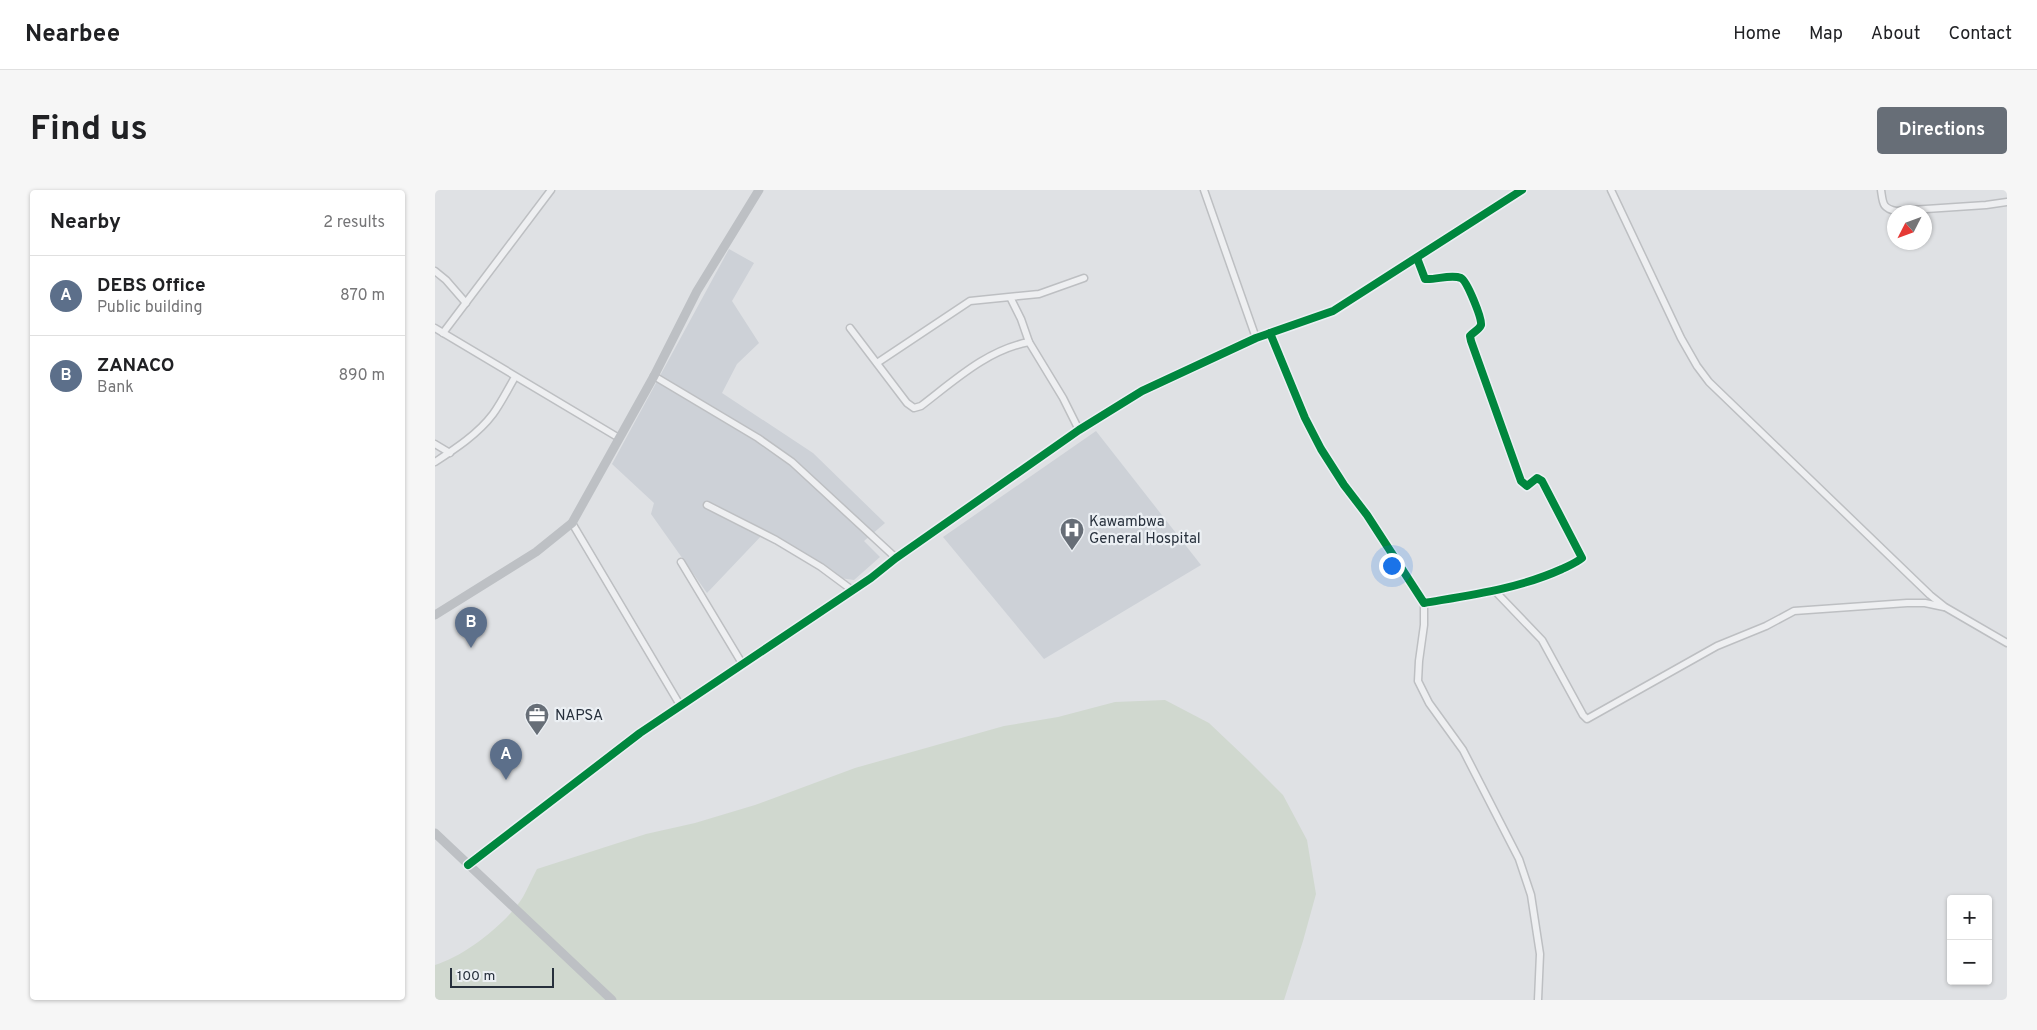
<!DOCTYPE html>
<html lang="en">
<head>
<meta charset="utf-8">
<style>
  body { margin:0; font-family:Overpass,sans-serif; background:#f6f6f6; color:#202124 }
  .controls { position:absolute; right:15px; bottom:15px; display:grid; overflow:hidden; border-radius:5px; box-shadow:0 1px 4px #0004 }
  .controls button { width:45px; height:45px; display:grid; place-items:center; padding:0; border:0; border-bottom:1px solid #e0e0e0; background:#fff; color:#202124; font:25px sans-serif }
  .compass { position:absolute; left:1452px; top:15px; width:45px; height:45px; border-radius:50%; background:#fff; box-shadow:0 1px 4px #0004; rotate:228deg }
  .scale { position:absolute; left:15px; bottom:12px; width:104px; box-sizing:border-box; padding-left:5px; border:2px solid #27303c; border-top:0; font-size:14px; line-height:18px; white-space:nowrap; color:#27303c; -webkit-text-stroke:4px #ecf0f4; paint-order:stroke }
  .you { position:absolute; left:956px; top:375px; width:18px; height:18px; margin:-12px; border:4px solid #fff; border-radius:50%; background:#1a73e8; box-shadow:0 0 0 8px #1a73e833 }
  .badge { display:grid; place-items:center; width:32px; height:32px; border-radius:50%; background:#676e77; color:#fff; font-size:16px; font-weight:700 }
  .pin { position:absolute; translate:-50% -41px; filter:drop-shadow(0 1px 2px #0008) }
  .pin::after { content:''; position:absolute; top:26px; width:18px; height:15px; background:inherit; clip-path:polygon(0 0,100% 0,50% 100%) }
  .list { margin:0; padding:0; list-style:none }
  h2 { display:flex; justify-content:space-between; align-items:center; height:65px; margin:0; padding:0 20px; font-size:21px }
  h2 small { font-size:16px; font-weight:400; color:#757577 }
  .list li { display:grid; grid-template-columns:32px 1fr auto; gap:15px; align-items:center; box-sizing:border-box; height:80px; padding:0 20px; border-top:1px solid #e0e0e0 }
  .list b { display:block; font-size:19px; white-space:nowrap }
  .list p { margin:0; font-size:16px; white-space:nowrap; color:#757577 }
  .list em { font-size:16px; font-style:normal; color:#757577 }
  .map { position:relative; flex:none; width:1572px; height:810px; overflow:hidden; border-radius:5px }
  header { display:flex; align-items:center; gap:30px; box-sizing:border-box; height:70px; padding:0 25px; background:#fff; border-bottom:1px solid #e0e0e0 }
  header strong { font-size:24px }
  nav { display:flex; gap:28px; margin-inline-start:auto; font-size:18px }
  .intro { display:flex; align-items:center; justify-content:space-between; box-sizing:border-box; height:120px; padding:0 30px }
  h1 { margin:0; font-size:35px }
  .button { padding:12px 22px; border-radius:5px; background:#676e77; color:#fff; font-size:18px; font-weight:700 }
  main { display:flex; gap:30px; padding:0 30px }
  aside { flex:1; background:#fff; border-radius:5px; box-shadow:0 1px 4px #0004 }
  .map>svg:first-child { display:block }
  .built { fill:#cdd1d7 }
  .green { fill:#d0d8cf }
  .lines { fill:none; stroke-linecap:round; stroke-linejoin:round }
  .minor-casing { stroke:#bdbfc2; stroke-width:9 }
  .minor { stroke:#eeeff1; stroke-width:6 }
  .secondary { stroke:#bdc0c4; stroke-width:9 }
  .cycleway-casing { stroke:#ecf0f4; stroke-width:11 }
  .cycleway { stroke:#00873e; stroke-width:8 }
  .labels { text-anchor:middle; stroke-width:4.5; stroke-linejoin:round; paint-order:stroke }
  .poi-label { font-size:15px; fill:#27303c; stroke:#ecf0f4; text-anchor:start }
</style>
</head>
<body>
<header>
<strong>Nearbee</strong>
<nav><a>Home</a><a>Map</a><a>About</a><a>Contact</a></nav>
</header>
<div class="intro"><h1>Find us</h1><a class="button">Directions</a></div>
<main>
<aside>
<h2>Nearby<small>2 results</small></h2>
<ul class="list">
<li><span class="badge" style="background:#5c6f8a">A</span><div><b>DEBS Office</b><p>Public building</p></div><em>870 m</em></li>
<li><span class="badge" style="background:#5c6f8a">B</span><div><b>ZANACO</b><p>Bank</p></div><em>890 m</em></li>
</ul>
</aside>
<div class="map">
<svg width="1572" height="810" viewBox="0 0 1572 810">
  <rect width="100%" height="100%" fill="#dfe1e4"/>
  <g class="built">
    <path d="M 294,59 L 319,73 L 297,111 L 324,153 L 302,174 L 287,203 L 378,263 L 450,333 L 429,351 L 445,367 L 419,390 L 405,388 L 331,341 L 272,403 L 216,324 L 219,313 L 177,274 Z"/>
    <path d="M 661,241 L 766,375 L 609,469 L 508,347 Z"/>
  </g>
  <path class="green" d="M 730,510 L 774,533 L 813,570 L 848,605 L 872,650 L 881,704 L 868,751 L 849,810 L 0,810 L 0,775 C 30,766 71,734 88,707 C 93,698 97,688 102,679 L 211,644 L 260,633 L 320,615 L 420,578 L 569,536 L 623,527 L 680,512 Z"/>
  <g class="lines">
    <defs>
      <g id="minor">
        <path d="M 769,0 L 821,148"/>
        <path d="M 1176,0 L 1246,148 L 1262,176 L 1274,192 L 1495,405 L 1510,417 L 1572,453"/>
        <path d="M 1446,0 C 1448,13 1447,18 1461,21 L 1551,15 L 1572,12"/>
        <path d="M 0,81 L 11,90 L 31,113"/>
        <path d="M 576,109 L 586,129 L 594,152 L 628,208 L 644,240"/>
        <path d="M 0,138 L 184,248"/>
        <path d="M 415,138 L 472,213 L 479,218 L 486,216 C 520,190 552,160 594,152"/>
        <path d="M 8,143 L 116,0"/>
        <path d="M 835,143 L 870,228 L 886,259 L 909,295 L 932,325 L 989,413 C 1036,405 1083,399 1127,379 C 1133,376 1141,373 1147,368 L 1107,291 L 1102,288 L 1092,296 L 1086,291 L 1036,151 L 1035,146 C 1038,142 1044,140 1046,135 C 1047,128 1032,91 1026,88 C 1016,84 1001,90 990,89 L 982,68"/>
        <path d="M 442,173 L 535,111 L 604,104 L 649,88"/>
        <path d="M 219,186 L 323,248 L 357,272 L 461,368"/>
        <path d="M 0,254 L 15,263"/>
        <path d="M 0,272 C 20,259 43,244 58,224 C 66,213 73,199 80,187"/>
        <path d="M 272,315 L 341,350 L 386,377 L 417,400"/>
        <path d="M 137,333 L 245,515"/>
        <path d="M 246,372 L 308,475"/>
        <path d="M 1059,400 L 1107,450 L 1148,525 L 1152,529 L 1282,456 L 1331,436 L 1359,421 L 1472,413 L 1490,413 L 1509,417"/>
        <path d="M 989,413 L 989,435 L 984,471 L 983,491 L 994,513 L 1028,560 L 1084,669 L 1096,705 L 1105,764 L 1103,810"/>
        <path d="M 33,675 L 205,543 L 436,388 L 461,368 L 644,240 L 707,201 L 821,148 L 898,121 L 1087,0"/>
      </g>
    </defs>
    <use href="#minor" class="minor-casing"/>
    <use href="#minor" class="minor"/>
    <g class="secondary">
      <path d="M 0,425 L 101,362 L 137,333 L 219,186 L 262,101 L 324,0"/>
      <path d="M 0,643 L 177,810"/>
    </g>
    <defs>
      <g id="cycleway">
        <path d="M 835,143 L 870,228 L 886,259 L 909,295 L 932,325 L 989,413 C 1036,405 1083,399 1127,379 C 1133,376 1141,373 1147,368 L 1107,291 L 1102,288 L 1092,296 L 1086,291 L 1036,151 L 1035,146 C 1038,142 1044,140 1046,135 C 1047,128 1032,91 1026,88 C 1016,84 1001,90 990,89 L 982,68"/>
        <path d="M 33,675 L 205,543 L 436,388 L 461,368 L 644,240 L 707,201 L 821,148 L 898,121 L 1087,0"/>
      </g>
    </defs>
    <use href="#cycleway" class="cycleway-casing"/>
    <use href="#cycleway" class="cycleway"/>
  </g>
  <defs>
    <symbol id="hospital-pin" viewBox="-11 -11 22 30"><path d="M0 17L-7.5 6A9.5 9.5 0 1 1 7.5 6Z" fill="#676e77" stroke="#ecf0f4"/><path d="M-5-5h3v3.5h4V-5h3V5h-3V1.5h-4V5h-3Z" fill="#fff"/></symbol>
    <symbol id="office-pin" viewBox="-11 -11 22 30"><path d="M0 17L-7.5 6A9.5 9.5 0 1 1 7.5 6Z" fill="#676e77" stroke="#ecf0f4"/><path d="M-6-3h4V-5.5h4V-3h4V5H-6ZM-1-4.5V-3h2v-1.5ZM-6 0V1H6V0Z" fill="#fff"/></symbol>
  </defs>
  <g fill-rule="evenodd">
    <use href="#hospital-pin" x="623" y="326" width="28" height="38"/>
    <use href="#office-pin" x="88" y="511" width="28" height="38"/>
  </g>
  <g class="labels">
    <g class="poi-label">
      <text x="654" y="336">Kawambwa<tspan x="654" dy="17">General Hospital</tspan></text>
      <text x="120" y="530">NAPSA</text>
    </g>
  </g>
</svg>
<div class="controls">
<button>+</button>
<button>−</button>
</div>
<svg class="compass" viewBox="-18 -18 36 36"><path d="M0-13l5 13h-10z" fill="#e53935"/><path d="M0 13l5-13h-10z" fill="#757577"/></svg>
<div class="scale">100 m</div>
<div class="you"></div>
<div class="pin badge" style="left:71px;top:590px;background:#5c6f8a">A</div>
<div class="pin badge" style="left:36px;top:458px;background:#5c6f8a">B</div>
</div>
</main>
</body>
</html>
